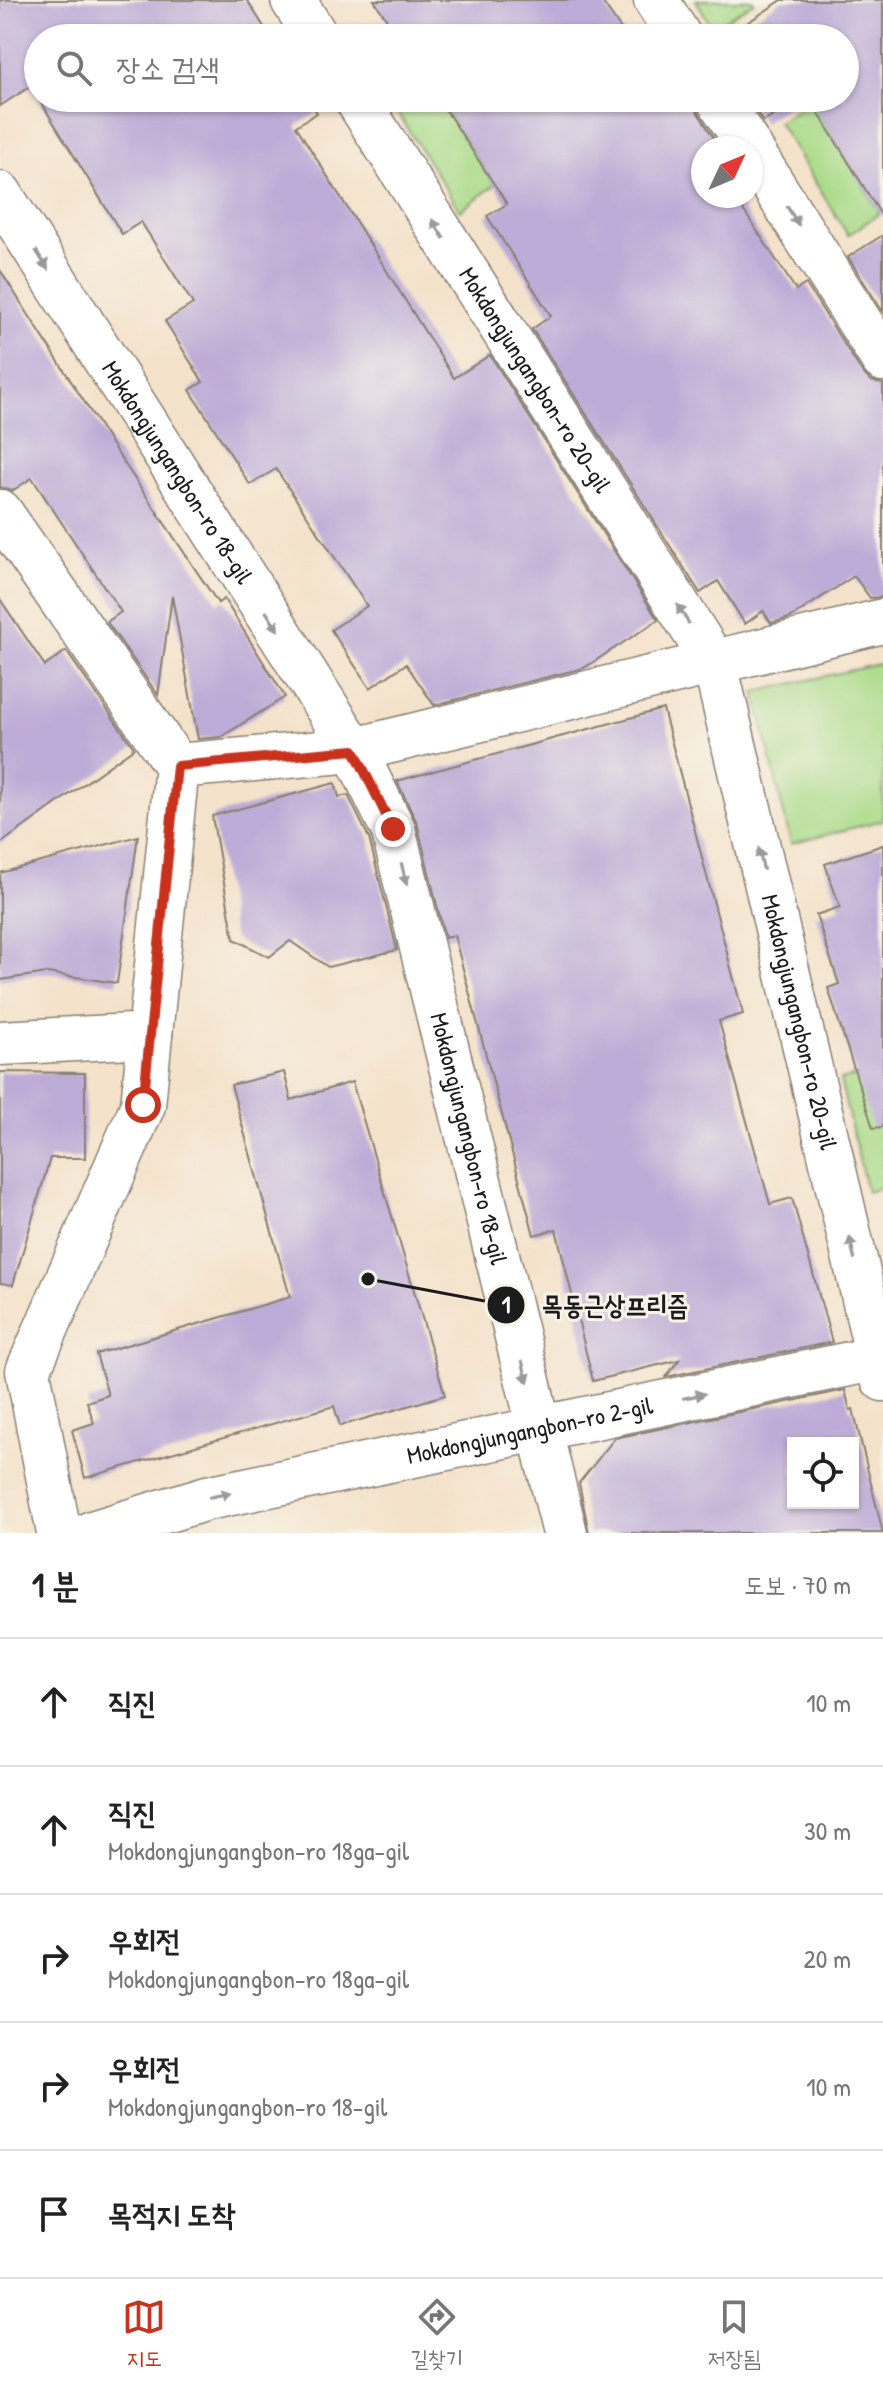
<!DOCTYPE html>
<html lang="ko">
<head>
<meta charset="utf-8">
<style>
  body { margin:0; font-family:"Patrick Hand","Poor Story",sans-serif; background:#f2f2f2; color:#222 }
  .controls { position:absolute; right:24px; bottom:24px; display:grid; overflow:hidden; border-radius:0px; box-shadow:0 2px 6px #0004 }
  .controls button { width:72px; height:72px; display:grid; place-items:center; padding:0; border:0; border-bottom:2px solid #e0e0e0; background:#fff; color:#222; font:40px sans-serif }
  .compass { position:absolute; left:691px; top:136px; width:72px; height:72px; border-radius:50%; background:#fff; box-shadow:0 2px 6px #0004; rotate:46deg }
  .stop { position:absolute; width:24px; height:24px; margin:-18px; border:6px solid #c8321e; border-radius:50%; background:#fff }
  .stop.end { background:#c8321e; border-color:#fff; box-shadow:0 2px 8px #0008 }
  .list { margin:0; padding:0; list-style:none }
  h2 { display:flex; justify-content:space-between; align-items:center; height:104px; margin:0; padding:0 32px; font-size:34px }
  h2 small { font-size:26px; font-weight:400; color:#767676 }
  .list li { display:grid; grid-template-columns:52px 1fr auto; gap:24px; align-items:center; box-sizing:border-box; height:128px; padding:0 32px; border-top:2px solid #e0e0e0 }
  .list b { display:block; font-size:30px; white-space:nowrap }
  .list p { margin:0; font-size:26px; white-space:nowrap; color:#767676 }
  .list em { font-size:26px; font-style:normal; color:#767676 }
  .icon { flex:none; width:44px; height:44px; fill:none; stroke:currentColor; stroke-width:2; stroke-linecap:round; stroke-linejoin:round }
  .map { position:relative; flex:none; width:883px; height:1533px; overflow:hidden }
  .search { position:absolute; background:#fff; box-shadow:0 2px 6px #0004; left:24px; right:24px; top:24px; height:88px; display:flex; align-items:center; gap:20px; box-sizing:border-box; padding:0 28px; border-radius:44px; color:#767676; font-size:30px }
  .sheet { height:744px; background:#fff }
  nav { display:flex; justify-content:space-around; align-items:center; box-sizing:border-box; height:112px; border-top:2px solid #e0e0e0; background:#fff; font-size:22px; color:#767676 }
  nav a { display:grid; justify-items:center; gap:4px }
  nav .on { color:#c8321e }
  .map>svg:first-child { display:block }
  .green { fill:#aadb89; stroke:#637c52; stroke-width:2 }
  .building { fill:#bdacd7; fill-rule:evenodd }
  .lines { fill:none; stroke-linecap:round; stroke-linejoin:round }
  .minor-casing { stroke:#887f73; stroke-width:47 }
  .minor { stroke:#fff; stroke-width:44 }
  .oneway { fill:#999 }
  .route { stroke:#c8321e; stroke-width:10 }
  .labels { text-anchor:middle; stroke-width:6; stroke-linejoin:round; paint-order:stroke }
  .street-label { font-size:24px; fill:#1c1c1c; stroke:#f7f3e8 }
  .leader { fill:none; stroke:#1c1c1c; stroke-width:3 }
  .callout-dot { fill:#1c1c1c; stroke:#f7f3e8; stroke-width:3 }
  .mark-label { font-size:24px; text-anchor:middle; font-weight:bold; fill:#fff }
  .callout-label { font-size:26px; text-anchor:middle; font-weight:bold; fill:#1c1c1c; stroke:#f7f3e8; stroke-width:6; stroke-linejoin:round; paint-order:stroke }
</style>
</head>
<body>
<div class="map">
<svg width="883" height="1533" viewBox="0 0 883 1533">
  <rect width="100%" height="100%" fill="#f7f3e8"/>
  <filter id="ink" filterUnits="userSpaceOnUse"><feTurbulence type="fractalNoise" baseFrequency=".0125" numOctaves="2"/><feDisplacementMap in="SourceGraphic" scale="16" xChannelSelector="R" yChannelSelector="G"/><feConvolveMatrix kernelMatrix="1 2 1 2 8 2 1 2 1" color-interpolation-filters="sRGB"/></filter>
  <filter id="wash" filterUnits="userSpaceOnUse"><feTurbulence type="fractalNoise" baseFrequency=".006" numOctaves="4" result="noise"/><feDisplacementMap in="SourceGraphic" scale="32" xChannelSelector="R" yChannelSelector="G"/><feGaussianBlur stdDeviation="1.8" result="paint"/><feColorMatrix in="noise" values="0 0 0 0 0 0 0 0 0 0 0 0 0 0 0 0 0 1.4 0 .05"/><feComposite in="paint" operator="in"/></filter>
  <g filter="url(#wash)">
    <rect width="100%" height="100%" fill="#f4e2ca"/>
    <g class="green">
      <path d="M 696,0 L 753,0 L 754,2 L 712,28 Z"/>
      <path d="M 388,98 L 438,98 L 495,185 L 460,211 Z"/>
      <path d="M 811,101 L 880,213 L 848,235 L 778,122 Z"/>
      <path d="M 883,663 L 883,820 L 791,844 L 755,692 Z"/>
      <path d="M 883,1069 L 883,1187 L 867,1192 L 840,1080 Z"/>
    </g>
    <g id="blocks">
      <g class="building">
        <path d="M 0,0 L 247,0 L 271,38 L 38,38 L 38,98 L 308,98 L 317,113 L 296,126 L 454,378 L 490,355 L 658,620 L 584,668 L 434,705 L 406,664 L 370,688 L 331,630 L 367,606 L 276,469 L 250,485 L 190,390 L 203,382 L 165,321 L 193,304 L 141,222 L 122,234 L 31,86 L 0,106 Z"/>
        <path d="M 374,0 L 601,0 L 627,38 L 399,38 Z"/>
        <path d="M 782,0 L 883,0 L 883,218 L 809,98 L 845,98 L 845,38 L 724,38 Z"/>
        <path d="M 438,98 L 693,98 L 697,111 L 720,148 L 703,148 L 703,196 L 734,196 L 796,290 L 806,284 L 862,372 L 871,381 L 883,384 L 883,597 L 870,598 L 854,576 L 790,618 L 771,623 L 763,611 L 745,624 L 718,581 L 700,593 L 532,329 L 551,316 L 487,216 L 507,204 Z"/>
        <path d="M 748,98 L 801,98 L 763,122 Z"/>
        <path d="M 883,235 L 883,312 L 848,257 Z"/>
        <path d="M 0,270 L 110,442 L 218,603 L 224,599 L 285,697 L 221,737 L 198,739 L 172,596 L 158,695 L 107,622 L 121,612 L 32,478 L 12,491 L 0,487 Z"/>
        <path d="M 0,599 L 45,666 L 66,651 L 134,748 L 0,844 Z"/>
        <path d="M 663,709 L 743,1014 L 719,1021 L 770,1204 L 792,1198 L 832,1342 L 666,1377 L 679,1360 L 593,1381 L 556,1229 L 534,1235 L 454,935 L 445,938 L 417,823 L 397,781 Z"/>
        <path d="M 335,783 L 339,797 L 348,795 L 369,838 L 397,950 L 328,967 L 290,941 L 269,957 L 234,939 L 212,816 Z"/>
        <path d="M 138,836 L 117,983 L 47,973 L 0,980 L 0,873 Z"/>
        <path d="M 883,845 L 883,1127 L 873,1128 L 828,988 L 839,984 L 816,915 L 840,907 L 825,864 Z"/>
        <path d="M 0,1072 L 85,1073 L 85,1158 L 50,1158 L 13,1285 L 0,1283 Z"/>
        <path d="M 284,1072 L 291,1100 L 352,1082 L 445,1395 L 340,1426 L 334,1406 L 85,1478 L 72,1430 L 94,1423 L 87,1402 L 108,1395 L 96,1354 L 290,1297 L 231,1085 Z"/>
        <path d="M 845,1390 L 850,1410 L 853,1409 L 883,1533 L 589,1533 L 579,1483 L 615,1438 ZM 793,1443 L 853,1443 L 853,1503 L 793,1503 Z"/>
      </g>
    </g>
  </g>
  <g filter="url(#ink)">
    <use href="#blocks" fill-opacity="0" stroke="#887f73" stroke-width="2"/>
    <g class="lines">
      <defs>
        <g id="minor">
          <path d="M 293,0 L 317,38"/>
          <path d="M 656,0 L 680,38"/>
          <path id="s1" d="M 356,98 L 715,664 L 883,1379"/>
          <path d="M 718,98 L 750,148"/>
          <path d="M 751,150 L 883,359"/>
          <path id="s2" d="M 0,194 L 354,750 L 393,829 L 565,1533"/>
          <path d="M 0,512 L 177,766"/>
          <path d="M 0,1043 L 150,1035 L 177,766 L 354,750 L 883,621"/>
          <path d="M 59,1533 L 28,1371 L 143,1105 L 150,1035"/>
          <path id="s3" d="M 92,1533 L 207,1498 L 883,1357"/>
        </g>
      </defs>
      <use href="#minor" class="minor-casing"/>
      <use href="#minor" class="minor"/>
    </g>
    <defs><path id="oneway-solid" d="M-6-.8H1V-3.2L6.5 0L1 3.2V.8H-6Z" transform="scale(2)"/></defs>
    <g class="oneway">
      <use href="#oneway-solid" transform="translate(793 216) rotate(58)"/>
      <use href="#oneway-solid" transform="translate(438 229) rotate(-122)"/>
      <use href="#oneway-solid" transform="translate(42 260) rotate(58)"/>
      <use href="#oneway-solid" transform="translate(683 614) rotate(-122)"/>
      <use href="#oneway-solid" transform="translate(272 621) rotate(58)"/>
      <use href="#oneway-solid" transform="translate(761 859) rotate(-103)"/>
      <use href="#oneway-solid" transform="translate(404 874) rotate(76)"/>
      <use href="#oneway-solid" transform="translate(852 1248) rotate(-103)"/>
      <use href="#oneway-solid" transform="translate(525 1372) rotate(76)"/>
      <use href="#oneway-solid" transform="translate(694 1396) rotate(-12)"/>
      <use href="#oneway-solid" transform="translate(220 1495) rotate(-12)"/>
    </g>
  </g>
  <g class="lines" filter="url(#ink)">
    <path class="route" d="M 143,1105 L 177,766 L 354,750 L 393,829"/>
  </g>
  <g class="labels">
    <g class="street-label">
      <text dy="8" stroke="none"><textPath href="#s1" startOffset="334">Mokdongjungangbon-ro 20-gil</textPath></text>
      <text dy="8" stroke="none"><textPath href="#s2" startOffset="330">Mokdongjungangbon-ro 18-gil</textPath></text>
      <text dy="8" stroke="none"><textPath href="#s1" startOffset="1038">Mokdongjungangbon-ro 20-gil</textPath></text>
      <text dy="8" stroke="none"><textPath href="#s2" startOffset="1066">Mokdongjungangbon-ro 18-gil</textPath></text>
      <text dy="8" stroke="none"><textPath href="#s3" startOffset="450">Mokdongjungangbon-ro 2-gil</textPath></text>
    </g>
  </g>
  <path class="leader" d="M368 1279L506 1305"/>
  <g class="callout-dot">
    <circle cx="368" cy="1279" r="8"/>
    <circle cx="506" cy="1305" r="20"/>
  </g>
  <g class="mark-label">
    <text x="506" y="1313">1</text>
  </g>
  <g class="callout-label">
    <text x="615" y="1314">목동근상프리즘</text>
  </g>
</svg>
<div class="controls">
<button><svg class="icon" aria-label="locate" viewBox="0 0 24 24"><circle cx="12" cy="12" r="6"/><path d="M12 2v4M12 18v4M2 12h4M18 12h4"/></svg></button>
</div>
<svg class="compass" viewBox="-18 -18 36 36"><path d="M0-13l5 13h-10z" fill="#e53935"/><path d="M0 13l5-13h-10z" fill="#767676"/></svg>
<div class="stop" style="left:143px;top:1105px"></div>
<div class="stop end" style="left:393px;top:829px"></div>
<div class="search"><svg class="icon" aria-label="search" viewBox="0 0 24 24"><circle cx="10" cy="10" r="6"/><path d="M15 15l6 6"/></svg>장소 검색</div>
</div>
<section class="sheet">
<h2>1 분<small>도보 · 70 m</small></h2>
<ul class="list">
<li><svg class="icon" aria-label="ahead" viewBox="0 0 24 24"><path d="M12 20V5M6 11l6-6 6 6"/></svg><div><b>직진</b></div><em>10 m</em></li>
<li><svg class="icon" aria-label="ahead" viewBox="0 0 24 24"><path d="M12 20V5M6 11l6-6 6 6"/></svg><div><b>직진</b><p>Mokdongjungangbon-ro 18ga-gil</p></div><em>30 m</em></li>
<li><svg class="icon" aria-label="right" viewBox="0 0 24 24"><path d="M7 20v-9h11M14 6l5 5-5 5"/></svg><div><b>우회전</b><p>Mokdongjungangbon-ro 18ga-gil</p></div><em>20 m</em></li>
<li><svg class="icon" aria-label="right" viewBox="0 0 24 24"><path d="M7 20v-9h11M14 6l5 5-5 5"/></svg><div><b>우회전</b><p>Mokdongjungangbon-ro 18-gil</p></div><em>10 m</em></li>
<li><svg class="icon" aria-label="arrive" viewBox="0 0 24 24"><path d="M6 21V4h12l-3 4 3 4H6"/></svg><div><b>목적지 도착</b></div></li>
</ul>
</section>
<nav>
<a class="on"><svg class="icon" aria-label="map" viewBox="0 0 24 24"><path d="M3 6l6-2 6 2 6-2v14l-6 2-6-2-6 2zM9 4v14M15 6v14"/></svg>지도</a>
<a><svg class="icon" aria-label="directions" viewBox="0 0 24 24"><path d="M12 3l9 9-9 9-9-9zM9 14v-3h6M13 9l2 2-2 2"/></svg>길찾기</a>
<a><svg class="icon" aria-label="saved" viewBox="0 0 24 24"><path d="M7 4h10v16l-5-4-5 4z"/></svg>저장됨</a>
</nav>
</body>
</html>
